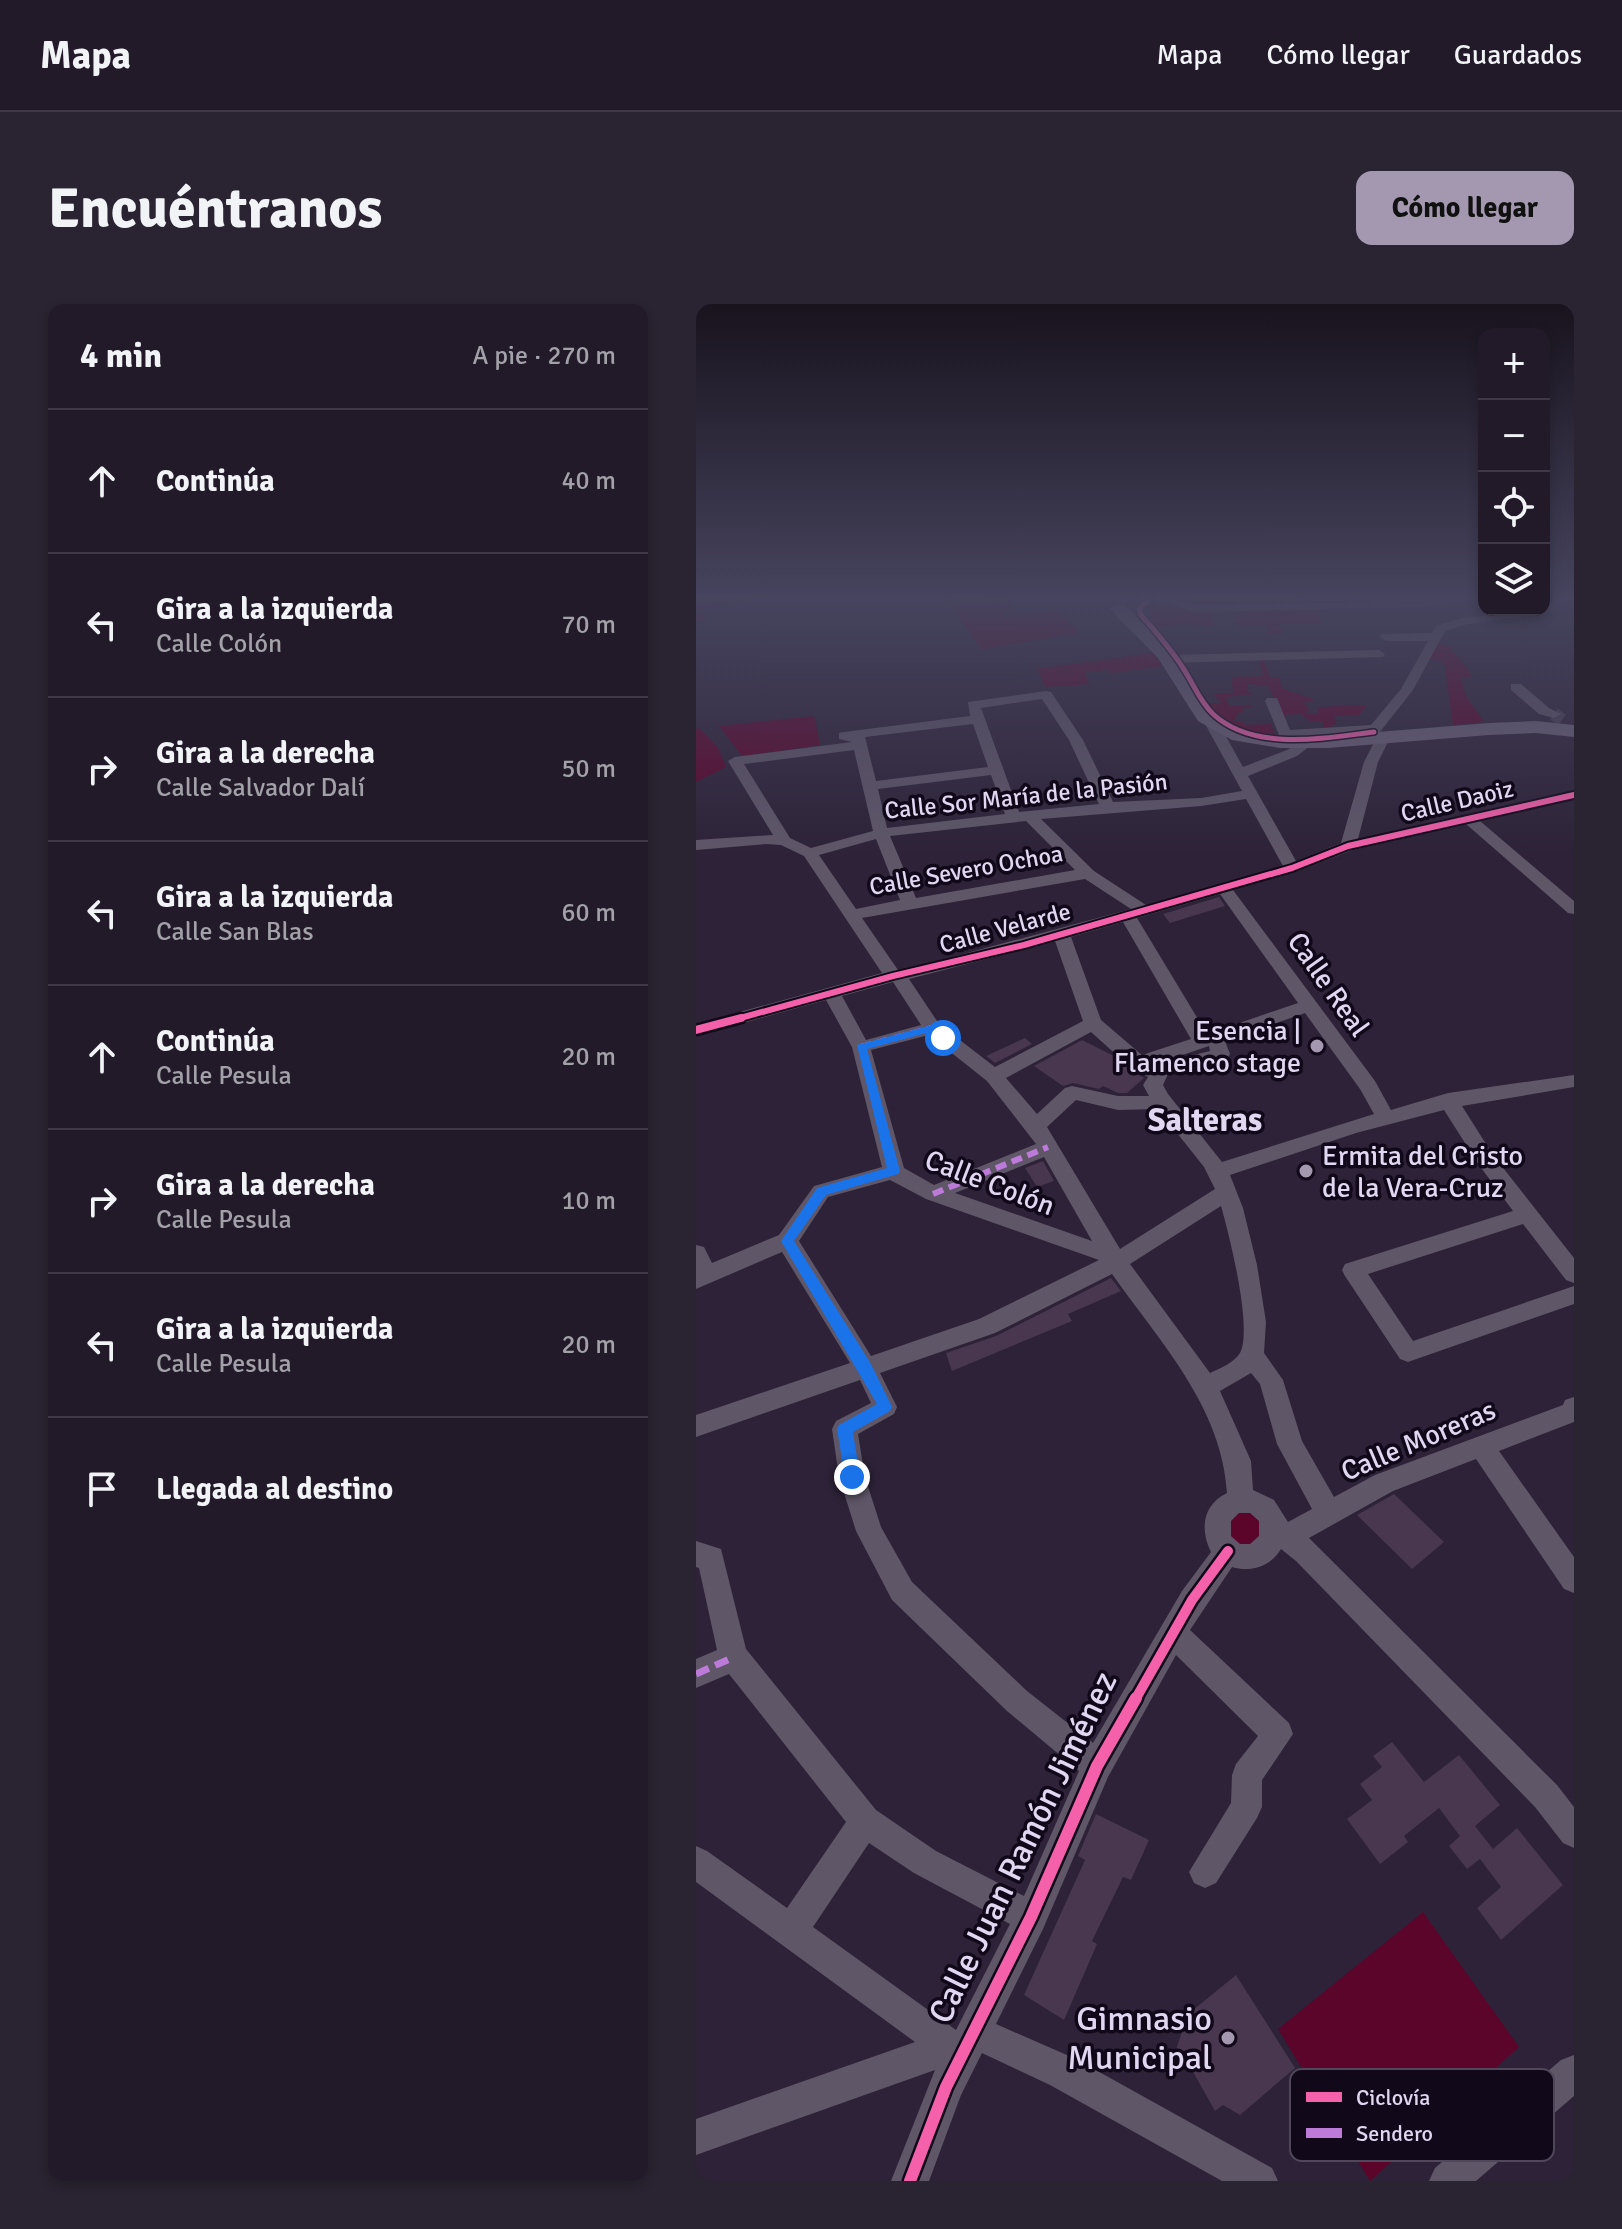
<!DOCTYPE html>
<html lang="es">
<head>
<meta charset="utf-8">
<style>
  body { margin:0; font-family:Signika,sans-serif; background:#2a2331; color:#f1f3f6 }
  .controls { position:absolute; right:24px; top:24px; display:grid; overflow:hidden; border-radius:16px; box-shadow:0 4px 12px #0003 }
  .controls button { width:72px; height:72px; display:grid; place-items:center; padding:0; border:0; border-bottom:2px solid #3f3846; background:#221a29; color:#f1f3f6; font:40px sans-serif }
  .stop { position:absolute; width:24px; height:24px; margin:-18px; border:6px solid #1a73e8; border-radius:50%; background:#fff }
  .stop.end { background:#1a73e8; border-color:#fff; box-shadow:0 2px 8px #0008 }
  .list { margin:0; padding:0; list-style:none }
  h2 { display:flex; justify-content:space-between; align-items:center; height:104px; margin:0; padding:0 32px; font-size:34px }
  h2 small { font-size:26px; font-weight:400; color:#a2a1a8 }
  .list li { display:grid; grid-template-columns:52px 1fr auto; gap:24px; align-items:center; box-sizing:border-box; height:144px; padding:0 32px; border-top:2px solid #3f3846 }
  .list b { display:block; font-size:30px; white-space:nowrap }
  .list p { margin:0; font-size:26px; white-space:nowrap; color:#a2a1a8 }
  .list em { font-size:26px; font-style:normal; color:#a2a1a8 }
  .icon { flex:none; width:44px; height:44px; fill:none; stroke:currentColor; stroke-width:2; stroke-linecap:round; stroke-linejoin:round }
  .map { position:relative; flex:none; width:878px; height:1877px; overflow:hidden; border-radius:16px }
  header { display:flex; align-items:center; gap:48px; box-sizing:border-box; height:112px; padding:0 40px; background:#221a29; border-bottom:2px solid #3f3846 }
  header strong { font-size:38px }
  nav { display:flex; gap:44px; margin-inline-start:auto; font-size:28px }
  .intro { display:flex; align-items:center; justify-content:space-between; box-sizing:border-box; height:192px; padding:0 48px }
  h1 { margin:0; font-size:56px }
  .button { padding:20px 36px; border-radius:16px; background:#a398b0; color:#111; font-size:28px; font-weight:700 }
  main { display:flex; gap:48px; padding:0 48px }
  aside { flex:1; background:#221a29; border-radius:16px; box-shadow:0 4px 12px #0003 }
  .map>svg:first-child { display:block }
  .green { fill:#5b052b }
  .building { fill:#48374e }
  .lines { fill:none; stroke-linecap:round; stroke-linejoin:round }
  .street-tunnel { stroke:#483d53; stroke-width:13; stroke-dasharray:13 6; stroke-linecap:butt }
  .street { fill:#5f5668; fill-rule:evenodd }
  .secondary { fill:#6c6178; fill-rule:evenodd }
  .quiet-far1 { stroke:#bd7bd9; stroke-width:6; stroke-dasharray:11 6; stroke-linecap:butt }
  .quiet { stroke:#bd7bd9; stroke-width:7; stroke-dasharray:14 7; stroke-linecap:butt }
  .cycleway-far4-casing { stroke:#11091a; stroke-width:8 }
  .cycleway-far3-casing { stroke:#11091a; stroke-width:10 }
  .cycleway-far2-casing { stroke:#11091a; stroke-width:13 }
  .cycleway-far1-casing { stroke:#11091a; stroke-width:15 }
  .cycleway-casing { stroke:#11091a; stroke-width:17 }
  .cycleway-far4 { stroke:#f560ab; stroke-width:5 }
  .cycleway-far3 { stroke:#f560ab; stroke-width:6 }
  .cycleway-far2 { stroke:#f560ab; stroke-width:8 }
  .cycleway-far1 { stroke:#f560ab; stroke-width:10 }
  .cycleway { stroke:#f560ab; stroke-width:12 }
  .route { fill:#1a73e8 }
  .poi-dot { fill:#a398b0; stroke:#11091a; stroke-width:3 }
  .labels { text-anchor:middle; stroke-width:7; stroke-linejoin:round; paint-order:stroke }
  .far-street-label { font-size:24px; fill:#e2d7f1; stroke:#11091a }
  .street-label { font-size:28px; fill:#e2d7f1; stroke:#11091a }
  .poi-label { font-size:28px; fill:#e2d7f1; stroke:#11091a; text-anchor:end }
  .quarter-label { font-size:32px; font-weight:bold; fill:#e2d7f1; stroke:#11091a }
  .near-street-label { font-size:34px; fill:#e2d7f1; stroke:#11091a }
  .near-poi-label { font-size:34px; fill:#e2d7f1; stroke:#11091a; text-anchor:end }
  .key { fill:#11091a; stroke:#50475a; stroke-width:2 }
  .key-label { font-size:22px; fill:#e2d7f1 }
</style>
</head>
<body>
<header>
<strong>Mapa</strong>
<nav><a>Mapa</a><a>Cómo llegar</a><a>Guardados</a></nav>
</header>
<div class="intro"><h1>Encuéntranos</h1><a class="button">Cómo llegar</a></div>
<main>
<aside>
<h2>4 min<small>A pie · 270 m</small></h2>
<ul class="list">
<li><svg class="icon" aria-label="ahead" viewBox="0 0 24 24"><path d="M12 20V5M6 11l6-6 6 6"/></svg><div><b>Continúa</b></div><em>40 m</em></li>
<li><svg class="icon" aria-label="left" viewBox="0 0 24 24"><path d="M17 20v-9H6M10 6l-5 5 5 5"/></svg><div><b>Gira a la izquierda</b><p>Calle Colón</p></div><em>70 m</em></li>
<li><svg class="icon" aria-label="right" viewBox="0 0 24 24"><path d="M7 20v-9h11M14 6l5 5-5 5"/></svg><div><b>Gira a la derecha</b><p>Calle Salvador Dalí</p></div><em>50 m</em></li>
<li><svg class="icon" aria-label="left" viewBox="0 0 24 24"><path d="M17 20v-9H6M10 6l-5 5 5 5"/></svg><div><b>Gira a la izquierda</b><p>Calle San Blas</p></div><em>60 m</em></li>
<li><svg class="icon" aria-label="ahead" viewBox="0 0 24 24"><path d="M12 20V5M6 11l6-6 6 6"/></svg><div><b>Continúa</b><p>Calle Pesula</p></div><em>20 m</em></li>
<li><svg class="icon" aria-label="right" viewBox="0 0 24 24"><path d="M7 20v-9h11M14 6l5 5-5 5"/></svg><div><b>Gira a la derecha</b><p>Calle Pesula</p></div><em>10 m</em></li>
<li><svg class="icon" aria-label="left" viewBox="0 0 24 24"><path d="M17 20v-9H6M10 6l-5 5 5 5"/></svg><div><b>Gira a la izquierda</b><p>Calle Pesula</p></div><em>20 m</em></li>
<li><svg class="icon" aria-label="arrive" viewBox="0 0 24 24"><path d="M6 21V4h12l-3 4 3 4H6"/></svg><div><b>Llegada al destino</b></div></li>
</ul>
</aside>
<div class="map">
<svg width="878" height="1877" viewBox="0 0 878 1877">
  <rect width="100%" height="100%" fill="#2d2237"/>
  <g class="green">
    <path d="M 0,291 L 71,291 L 73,293 L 5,305 L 10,317 L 0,318 Z"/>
    <path d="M 264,291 L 290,291 L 303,302 L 295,291 L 321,291 L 310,294 L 319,306 L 309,308 L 308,313 L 361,305 L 383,329 L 286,345 L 248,293 Z"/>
    <path d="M 503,291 L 601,291 L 610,299 L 497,302 L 487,299 Z"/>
    <path d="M 455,296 L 496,307 L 515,307 L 518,321 L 483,320 L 458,324 L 451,299 Z"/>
    <path d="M 620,305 L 626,320 L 584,320 L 585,329 L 573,330 L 570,321 L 543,322 L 537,307 Z"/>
    <path d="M 741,339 L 752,341 L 777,372 L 765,374 L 770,392 L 788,418 L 757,421 L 748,358 L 731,354 Z"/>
    <path d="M 456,349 L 467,362 L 415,369 L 413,366 L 389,368 L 393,380 L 349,383 L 341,365 Z"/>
    <path d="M 563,356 L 568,356 L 574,373 L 583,373 L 587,385 L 615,394 L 618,397 L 609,398 L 613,407 L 609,407 L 610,410 L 623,410 L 620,403 L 669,401 L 669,404 L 663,411 L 638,412 L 640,418 L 629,427 L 626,417 L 614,417 L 605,410 L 586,411 L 572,382 L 551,380 L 552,388 L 559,390 L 530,393 L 533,402 L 555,401 L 557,404 L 546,404 L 548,408 L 542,409 L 538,417 L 547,418 L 549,421 L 575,420 L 579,431 C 554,431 525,423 513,399 L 525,399 L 518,390 L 537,389 L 536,373 L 567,372 Z"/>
    <path d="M 118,412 L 124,441 L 54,451 L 45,451 L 23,422 Z"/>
    <path d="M 3,424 L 22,444 L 30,463 L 0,478 L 0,425 Z"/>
    <path d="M 554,1204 L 573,1226 L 546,1247 L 525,1220 L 528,1213 Z"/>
    <path d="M 727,1608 L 823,1743 L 674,1877 L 582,1725 Z"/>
  </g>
  <g class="building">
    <path d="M 523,593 L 529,602 L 474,619 L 467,610 Z"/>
    <path d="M 329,734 L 336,740 L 299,759 L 290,752 Z"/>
    <path d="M 386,736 L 416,751 L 448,774 L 431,789 L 422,789 L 407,782 L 403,785 L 377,779 L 367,782 L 338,762 Z"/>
    <path d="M 347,857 L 358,877 L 341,883 L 329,864 Z"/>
    <path d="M 415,974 L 425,987 L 372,1010 L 376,1017 L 256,1067 L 250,1049 L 300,1032 Z"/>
    <path d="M 698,1190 L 748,1238 L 716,1265 L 661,1211 Z"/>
    <path d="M 696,1438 L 728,1478 L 763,1451 L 804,1501 L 779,1522 L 797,1545 L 821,1524 L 867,1581 L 805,1636 L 781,1604 L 805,1583 L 784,1555 L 771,1565 L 753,1542 L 764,1532 L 743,1504 L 708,1532 L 712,1538 L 684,1560 L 651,1515 L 676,1496 L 664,1480 L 686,1463 L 677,1452 Z"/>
    <path d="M 400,1510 L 453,1536 L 435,1576 L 427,1573 L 396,1637 L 401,1640 L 368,1716 L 328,1691 L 389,1556 L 382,1552 Z"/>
    <path d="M 540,1671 L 599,1764 L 544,1811 L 527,1801 L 519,1807 L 496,1766 L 477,1756 L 491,1711 Z"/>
  </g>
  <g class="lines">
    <path class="street-tunnel" d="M 858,410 L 866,416"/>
    <g class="street">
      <path d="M 432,291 L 448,291 L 433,298 L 425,298 L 425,294 Z"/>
      <path d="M 450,291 L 467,291 L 499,301 L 726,297 L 788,291 L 788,294 L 726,303 L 498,308 Z"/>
      <path d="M 856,291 L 868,291 L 866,301 L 856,308 L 767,321 L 749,327 L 717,386 L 683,429 L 695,432 L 682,458 L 662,535 L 878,487 L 878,495 L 784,517 L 878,597 L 878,610 L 872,609 L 770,520 L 657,546 L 602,567 L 537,586 L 679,777 L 695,806 L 752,789 L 878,771 L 878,783 L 766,802 L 797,851 L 878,954 L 878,979 L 870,976 L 827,920 L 672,970 L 717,1037 L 878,982 L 878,1000 L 712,1058 L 704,1055 L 649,972 L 646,966 L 649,960 L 817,907 L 783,861 L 748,806 L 660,829 L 534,871 L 547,904 L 561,961 L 570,1018 L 568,1049 L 587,1076 L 606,1137 L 638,1193 L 679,1171 L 867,1101 L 869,1096 L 878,1093 L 878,1118 L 803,1147 L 878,1253 L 878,1289 L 868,1285 L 780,1155 L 697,1187 L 613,1234 L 861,1481 L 878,1503 L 878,1544 L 867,1539 L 839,1503 L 600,1257 L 585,1245 C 575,1262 555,1269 536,1263 L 494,1326 L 593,1419 L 597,1430 L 566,1476 L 566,1503 L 561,1514 L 520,1579 L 509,1584 L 498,1579 L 493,1568 L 535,1499 L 536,1471 L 540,1460 L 562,1432 L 480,1351 L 412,1473 L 347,1625 L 300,1720 L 380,1755 L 576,1864 L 582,1877 L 526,1877 L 354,1781 L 286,1749 L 265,1791 L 233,1877 L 195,1877 L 239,1766 L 0,1851 L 0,1815 L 219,1738 L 0,1578 L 0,1542 L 11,1547 L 91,1604 L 150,1518 L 33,1370 L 0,1384 L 0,1355 L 21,1346 L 3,1264 L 0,1263 L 0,1237 L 25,1245 L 50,1345 L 180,1506 L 240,1547 L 328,1592 L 383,1467 L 311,1407 L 196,1296 L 160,1227 L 143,1173 L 136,1125 L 140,1117 L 175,1099 L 164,1076 L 0,1133 L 0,1111 L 154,1059 L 86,948 L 0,985 L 0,941 L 8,943 L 16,959 L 83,931 L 118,882 L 186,863 L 156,743 L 130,696 L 0,732 L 0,720 L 186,669 L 108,552 L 85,541 L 70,540 L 0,546 L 0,536 L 77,531 L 32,457 L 39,453 L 156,438 L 143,435 L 143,429 L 148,428 L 274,412 L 272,398 L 350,387 L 355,388 L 387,436 L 417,498 L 505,494 L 546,487 L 508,418 L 515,414 L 522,418 L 547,463 L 591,446 L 606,436 L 618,439 L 601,452 L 552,472 L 600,557 L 645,539 L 668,458 L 683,429 L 672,438 L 665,434 L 668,430 L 584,433 L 569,397 L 571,394 L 581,394 L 594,426 L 675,421 L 705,385 L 732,337 L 690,337 L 684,333 L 686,330 L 736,329 L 740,322 L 765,314 L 848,306 L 855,299 ZM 346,395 L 373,436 L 403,500 L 323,508 L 285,404 ZM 277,420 L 292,463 L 180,477 L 169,433 ZM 158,446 L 177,527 L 115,544 L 94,534 L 48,460 ZM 295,471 L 309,510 L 191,524 L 182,485 ZM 550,495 L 587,562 L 450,601 L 398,567 L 345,515 L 505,502 ZM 330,517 L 379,566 L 220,594 L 194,532 ZM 180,535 L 204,596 L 160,605 L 123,551 ZM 389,575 L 435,605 L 208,666 L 202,666 L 166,614 ZM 524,590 L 602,699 L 511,730 L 441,614 ZM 427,618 L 495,735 L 446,751 L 405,716 L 375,633 ZM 359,637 L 387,717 L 299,763 L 243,720 L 213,675 ZM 197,678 L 225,721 L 170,736 L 146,692 ZM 609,709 L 664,785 L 678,810 L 526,858 L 472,790 L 467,781 L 472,770 L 532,754 L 534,750 L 529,737 ZM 395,728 L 425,755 L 452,773 L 447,781 L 453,792 L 422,792 L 376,782 L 369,784 L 341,810 L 310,774 ZM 233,731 L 291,777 L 340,840 L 238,881 L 208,864 L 175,746 ZM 513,742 L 514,747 L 460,760 ZM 380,796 L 422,806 L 462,805 L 508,863 L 519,885 L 424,945 L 351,823 ZM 348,853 L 396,937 L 259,889 ZM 194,876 L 230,895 L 403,956 L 283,1015 L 175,1052 L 103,937 L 132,893 ZM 525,902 C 533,930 557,1024 544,1049 C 539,1058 523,1065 514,1069 L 434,960 ZM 416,970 C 464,1038 526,1103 531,1189 C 506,1201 504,1226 515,1248 L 486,1287 L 397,1439 L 331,1387 L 216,1278 L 185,1223 L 169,1173 L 162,1130 L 198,1110 L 201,1103 L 184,1069 L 299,1029 ZM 555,1069 L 564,1080 L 581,1140 L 616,1205 L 592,1218 L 578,1196 L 557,1186 L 555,1157 L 524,1087 ZM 543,1209 L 554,1209 L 563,1217 L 563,1232 L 554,1240 L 544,1240 L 535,1232 L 535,1217 ZM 173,1539 L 218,1569 L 314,1620 L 260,1726 L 117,1623 Z"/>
      <path d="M 683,346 L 689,350 L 687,353 L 472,359 L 466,355 L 472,351 Z"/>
      <path d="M 815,380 L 825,380 L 853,404 L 865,410 L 858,414 L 843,410 L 815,386 Z"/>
      <path d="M 878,1751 L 878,1792 L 780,1877 L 733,1877 L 739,1864 L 865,1756 Z"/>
    </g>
    <path class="secondary" d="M 422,300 L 428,301 L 475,346 L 516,408 L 548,427 L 584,432 L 632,432 L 793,419 L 840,417 L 878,421 L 878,433 L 840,429 L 793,431 L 632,444 L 584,444 L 536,436 L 502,417 L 462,354 L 414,305 Z"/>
    <g class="quiet-far1">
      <path d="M 165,743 L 236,724"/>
      <path d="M 237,890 L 352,843"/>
    </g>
    <path class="quiet" d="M 0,1370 L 38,1353"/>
    <defs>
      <path id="cycleway-far4" d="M 438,291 L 453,295 L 443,305 L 445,311 C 460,328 475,345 487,364 C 497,379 504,398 517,410 C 558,448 629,434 678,428"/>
      <path id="cycleway-far3" d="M 37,716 L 197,672 L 328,641 L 596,564 L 652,542 L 878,491"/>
      <path id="cycleway-far2" d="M 0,726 L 45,714"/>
      <path id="cycleway-far1" d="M 439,1396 L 496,1296 L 532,1247"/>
      <path id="cycleway" d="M 214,1877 L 250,1783 L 335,1613 L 401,1462 L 440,1394"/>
    </defs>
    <use href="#cycleway-far4" class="cycleway-far4-casing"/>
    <use href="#cycleway-far3" class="cycleway-far3-casing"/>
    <use href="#cycleway-far2" class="cycleway-far2-casing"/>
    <use href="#cycleway-far1" class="cycleway-far1-casing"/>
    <use href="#cycleway" class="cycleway-casing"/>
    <use href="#cycleway-far4" class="cycleway-far4"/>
    <use href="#cycleway-far3" class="cycleway-far3"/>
    <use href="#cycleway-far2" class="cycleway-far2"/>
    <use href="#cycleway-far1" class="cycleway-far1"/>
    <use href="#cycleway" class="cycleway"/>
  </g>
  <linearGradient id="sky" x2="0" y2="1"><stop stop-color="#19131e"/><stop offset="0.53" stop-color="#46445e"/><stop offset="1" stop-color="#46445e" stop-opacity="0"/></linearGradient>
  <rect width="878" height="554" fill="url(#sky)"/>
  <path class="route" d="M 236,721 L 251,732 L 251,737 L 244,737 L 234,728 L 171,745 L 204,867 L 202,870 L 130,891 L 98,937 L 175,1060 L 196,1103 L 194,1107 L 157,1128 L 164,1173 L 156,1180 L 149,1173 L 141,1125 L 143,1121 L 181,1100 L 85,937 L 121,884 L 191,864 L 161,741 Z"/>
  <g class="poi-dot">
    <circle cx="621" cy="742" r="8"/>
    <circle cx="610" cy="867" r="8"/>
    <circle cx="532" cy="1734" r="8"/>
  </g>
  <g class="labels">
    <g class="far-street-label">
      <text transform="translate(330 492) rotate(-6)" y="8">Calle Sor María de la Pasión</text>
      <text transform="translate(761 497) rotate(-13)" y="8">Calle Daoiz</text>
      <text transform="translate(270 566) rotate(-10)" y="8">Calle Severo Ochoa</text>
      <text transform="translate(309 624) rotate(-15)" y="8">Calle Velarde</text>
    </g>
    <g class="street-label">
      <text transform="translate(633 680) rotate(55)" y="10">Calle Real</text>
      <text transform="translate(294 878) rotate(21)" y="10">Calle Colón</text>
      <text transform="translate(722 1136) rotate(-23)" y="10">Calle Moreras</text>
    </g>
    <g class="poi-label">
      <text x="605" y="736">Esencia |<tspan x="605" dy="32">Flamenco stage</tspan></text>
      <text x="626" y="861" text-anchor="start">Ermita del Cristo<tspan x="626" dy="32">de la Vera-Cruz</tspan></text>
    </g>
    <g class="quarter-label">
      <text x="509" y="827">Salteras</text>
    </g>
    <g class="near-street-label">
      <text transform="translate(326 1543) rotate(-64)" y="12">Calle Juan Ramón Jiménez</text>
    </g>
    <g class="near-poi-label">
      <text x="516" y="1726">Gimnasio<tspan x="516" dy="39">Municipal</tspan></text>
    </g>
  </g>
  <rect x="594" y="1765" width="264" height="92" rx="12" class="key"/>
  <rect x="610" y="1788" width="36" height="10" fill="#f560ab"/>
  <rect x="610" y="1824" width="36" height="10" fill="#bd7bd9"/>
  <g class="key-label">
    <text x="660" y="1801">Ciclovía</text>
    <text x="660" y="1837">Sendero</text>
  </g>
</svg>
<div class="controls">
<button>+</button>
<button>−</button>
<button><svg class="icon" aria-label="locate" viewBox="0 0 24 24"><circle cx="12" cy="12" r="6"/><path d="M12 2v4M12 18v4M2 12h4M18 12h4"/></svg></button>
<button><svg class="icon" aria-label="layers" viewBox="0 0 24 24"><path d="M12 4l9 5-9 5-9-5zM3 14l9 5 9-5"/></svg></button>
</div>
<div class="stop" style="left:247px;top:734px"></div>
<div class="stop end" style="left:156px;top:1173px"></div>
</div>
</main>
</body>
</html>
